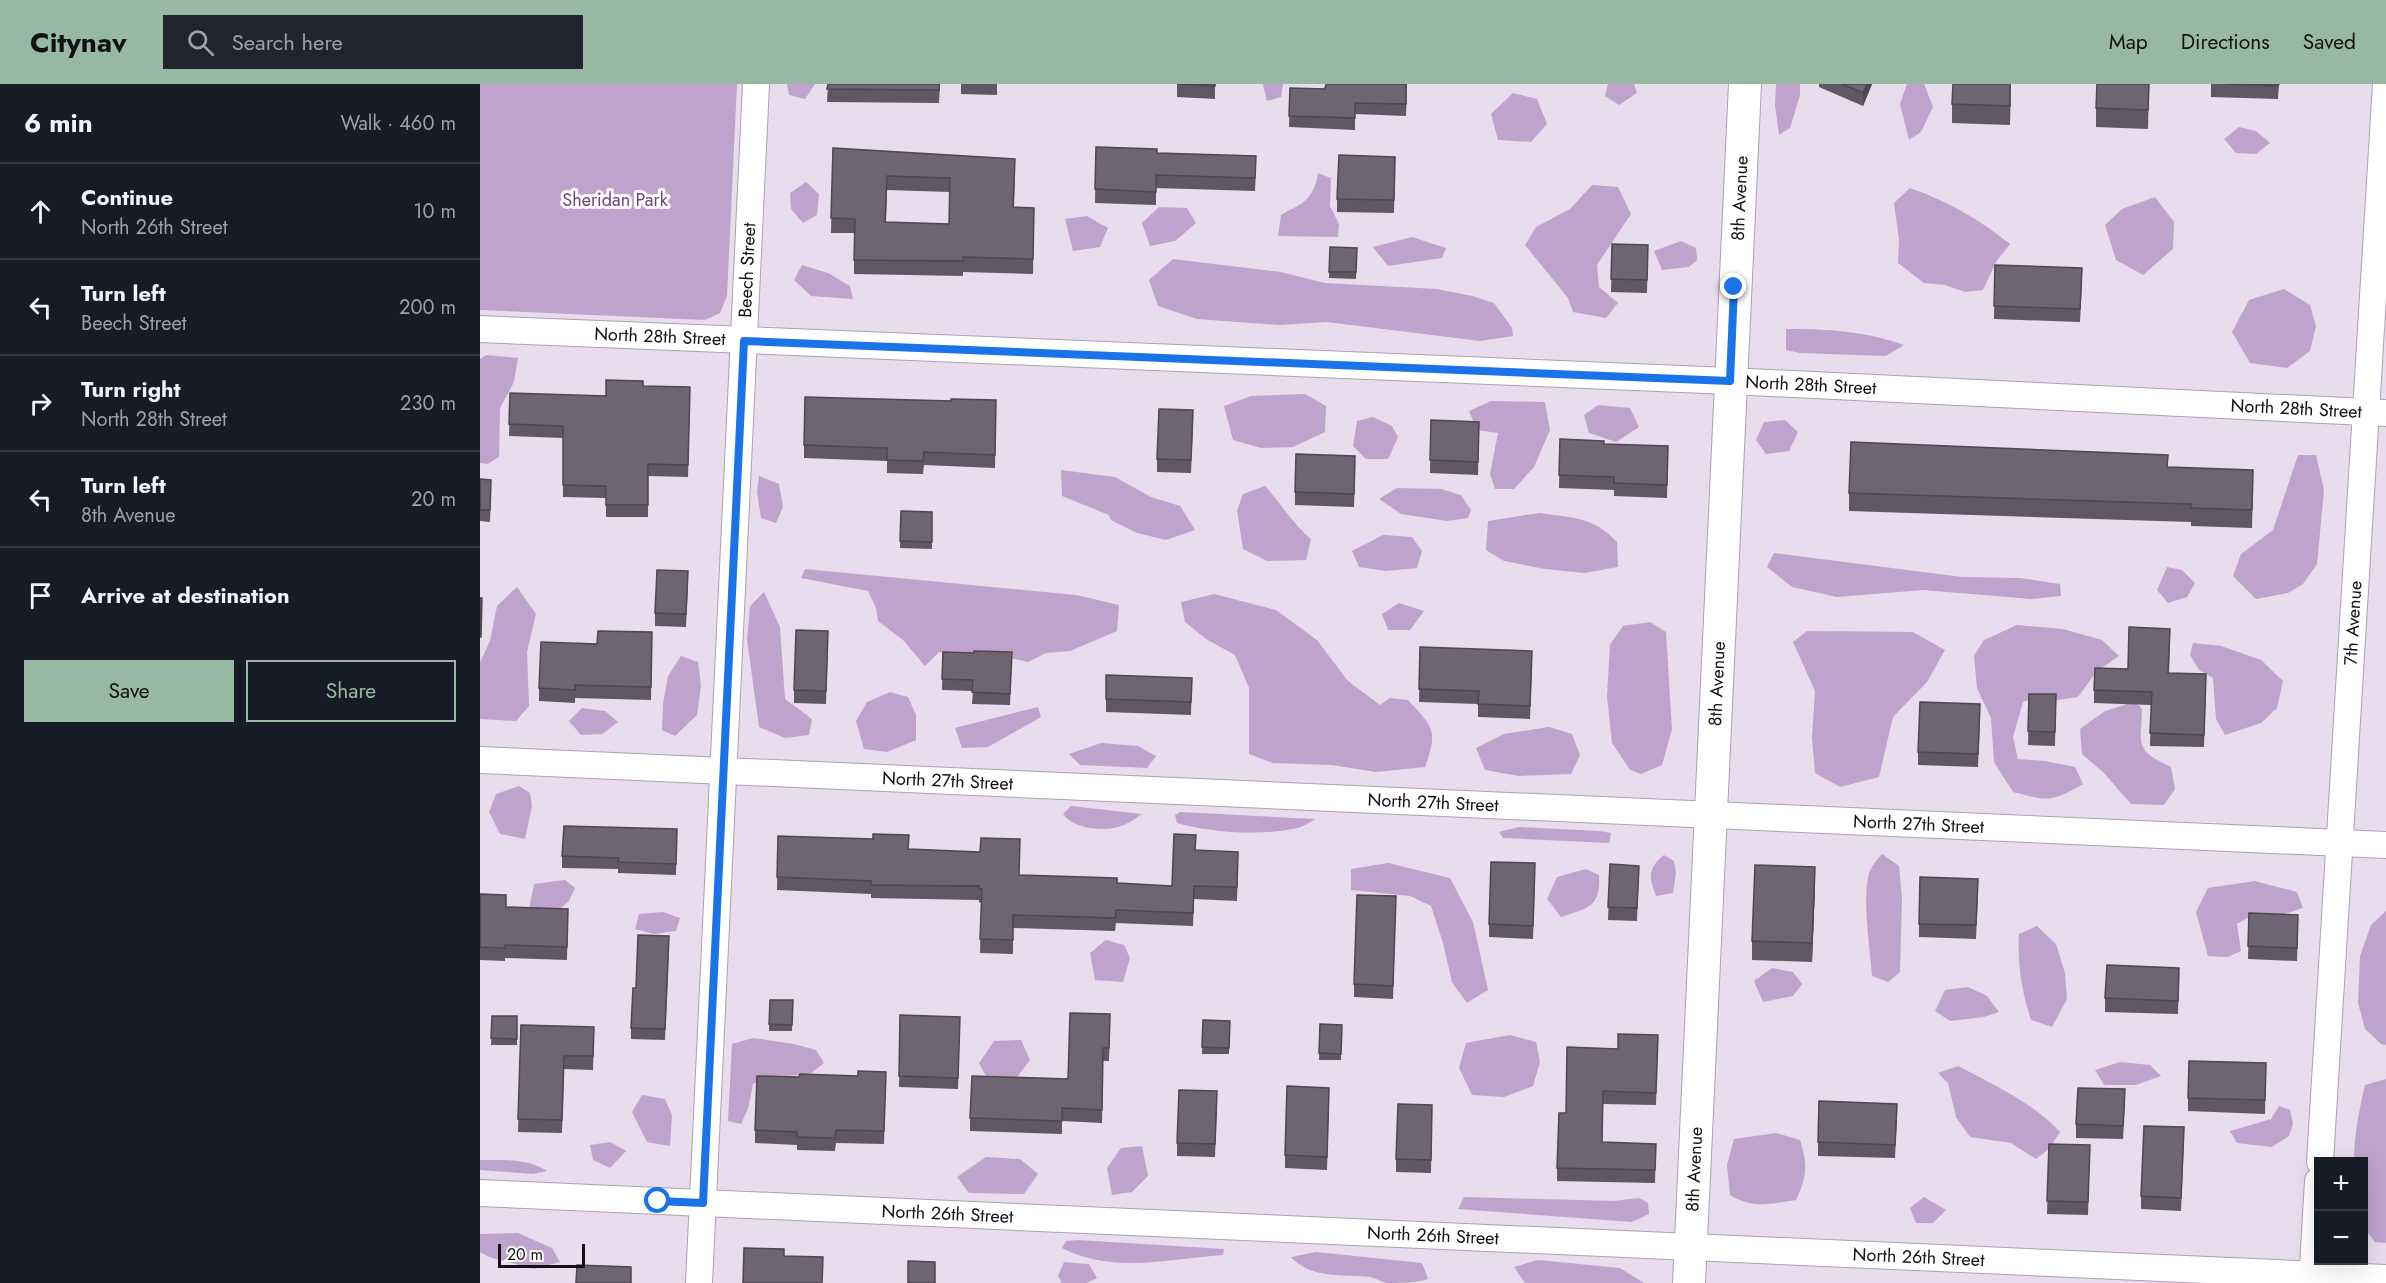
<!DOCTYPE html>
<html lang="en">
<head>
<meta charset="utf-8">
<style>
  body { margin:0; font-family:Jost,sans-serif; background:#20242c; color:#f1f3f6 }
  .controls { position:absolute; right:18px; bottom:18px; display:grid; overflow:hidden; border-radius:0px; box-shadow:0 6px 24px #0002 }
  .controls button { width:54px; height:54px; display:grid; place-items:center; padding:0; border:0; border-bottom:2px solid #363941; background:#171b24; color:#f1f3f6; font:30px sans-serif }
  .scale { position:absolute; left:18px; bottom:15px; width:87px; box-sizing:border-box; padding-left:6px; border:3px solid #130f14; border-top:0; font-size:16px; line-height:21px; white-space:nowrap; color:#130f14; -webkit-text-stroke:4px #fff; paint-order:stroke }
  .stop { position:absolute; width:18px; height:18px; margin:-14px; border:4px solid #1a73e8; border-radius:50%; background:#fff }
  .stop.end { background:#1a73e8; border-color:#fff; box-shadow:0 2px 6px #0008 }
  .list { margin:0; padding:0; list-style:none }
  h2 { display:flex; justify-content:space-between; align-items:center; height:78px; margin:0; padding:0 24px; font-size:26px }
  h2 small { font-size:20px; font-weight:400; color:#9ea1a6 }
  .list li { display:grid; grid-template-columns:39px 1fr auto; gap:18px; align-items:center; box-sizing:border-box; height:96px; padding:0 24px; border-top:2px solid #363941 }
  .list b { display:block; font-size:22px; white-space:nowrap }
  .list p { margin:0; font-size:20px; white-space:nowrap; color:#9ea1a6 }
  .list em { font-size:20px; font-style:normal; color:#9ea1a6 }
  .actions { display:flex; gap:12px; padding:18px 24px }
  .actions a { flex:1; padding:14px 0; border:2px solid #97b9a4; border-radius:0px; text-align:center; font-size:21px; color:#97b9a4 }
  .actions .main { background:#97b9a4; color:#111 }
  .icon { flex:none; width:33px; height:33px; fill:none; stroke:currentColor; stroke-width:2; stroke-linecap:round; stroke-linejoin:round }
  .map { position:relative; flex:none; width:1906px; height:1199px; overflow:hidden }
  header { display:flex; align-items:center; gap:36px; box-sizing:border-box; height:84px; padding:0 30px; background:#97b9a4; color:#111 }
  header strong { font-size:28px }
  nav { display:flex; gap:33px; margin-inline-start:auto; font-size:21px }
  .search { width:420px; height:54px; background:#20242c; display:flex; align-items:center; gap:15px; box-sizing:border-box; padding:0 21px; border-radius:0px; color:#9ea1a6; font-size:22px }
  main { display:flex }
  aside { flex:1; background:#171b24 }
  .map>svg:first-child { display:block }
  .green { fill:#bfa3cd }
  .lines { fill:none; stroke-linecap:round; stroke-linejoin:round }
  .minor-casing { stroke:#aba1b0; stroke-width:28 }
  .tertiary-casing { stroke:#aba1b0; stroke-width:34 }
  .minor { stroke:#fff; stroke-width:26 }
  .tertiary { stroke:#fff; stroke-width:32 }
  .wall { fill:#5f5762; fill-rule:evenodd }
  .shaded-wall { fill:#4d4750 }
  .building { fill:#6e6572; stroke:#4d4750; stroke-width:1.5; fill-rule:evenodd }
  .route { stroke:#1a73e8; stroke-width:8 }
  .labels { text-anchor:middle; stroke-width:6; stroke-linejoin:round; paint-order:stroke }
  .street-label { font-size:18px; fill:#130f14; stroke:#fff }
  .park-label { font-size:18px; fill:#6b437e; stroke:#fff }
</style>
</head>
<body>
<header>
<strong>Citynav</strong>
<div class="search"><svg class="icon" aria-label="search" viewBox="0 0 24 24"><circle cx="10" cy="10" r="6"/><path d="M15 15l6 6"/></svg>Search here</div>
<nav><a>Map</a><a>Directions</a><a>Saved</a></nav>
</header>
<main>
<aside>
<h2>6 min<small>Walk · 460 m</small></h2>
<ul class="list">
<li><svg class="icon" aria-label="ahead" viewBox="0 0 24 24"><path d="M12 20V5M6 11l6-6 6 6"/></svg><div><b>Continue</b><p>North 26th Street</p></div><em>10 m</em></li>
<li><svg class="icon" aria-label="left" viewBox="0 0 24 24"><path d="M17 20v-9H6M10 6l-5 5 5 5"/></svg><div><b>Turn left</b><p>Beech Street</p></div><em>200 m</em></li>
<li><svg class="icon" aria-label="right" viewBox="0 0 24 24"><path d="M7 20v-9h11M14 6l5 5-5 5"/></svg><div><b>Turn right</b><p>North 28th Street</p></div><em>230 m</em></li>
<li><svg class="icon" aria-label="left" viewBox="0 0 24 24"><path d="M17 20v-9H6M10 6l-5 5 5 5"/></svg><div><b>Turn left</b><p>8th Avenue</p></div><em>20 m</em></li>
<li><svg class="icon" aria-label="arrive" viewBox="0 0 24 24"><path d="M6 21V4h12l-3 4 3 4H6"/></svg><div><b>Arrive at destination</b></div></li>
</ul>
<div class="actions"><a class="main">Save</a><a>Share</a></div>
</aside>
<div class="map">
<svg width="1906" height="1199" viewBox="0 0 1906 1199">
  <rect width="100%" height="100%" fill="#e7ddec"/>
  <g class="green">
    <path d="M 0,0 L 257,0 L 247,212 L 240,229 L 225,236 L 0,226 Z"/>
    <path d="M 307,0 L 335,0 L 325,15 L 309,11 Z"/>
    <path d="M 783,0 L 803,0 L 801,13 L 787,17 Z"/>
    <path d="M 1128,0 L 1154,0 L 1157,9 L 1139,21 L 1125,12 Z"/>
    <path d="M 1296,0 L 1320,0 L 1320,11 L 1310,44 L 1299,51 L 1295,21 Z"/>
    <path d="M 1427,0 L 1444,0 L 1453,23 L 1441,48 L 1429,56 L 1420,20 Z"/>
    <path d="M 1033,9 L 1057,15 L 1067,40 L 1051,58 L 1018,56 L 1011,30 Z"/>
    <path d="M 1759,43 L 1776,47 L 1790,59 L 1776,70 L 1756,69 L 1744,55 Z"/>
    <path d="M 838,89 L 851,94 L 850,122 L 859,140 L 858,153 L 798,152 L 801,131 C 824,118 833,117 838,89 Z"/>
    <path d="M 326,98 L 339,110 L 337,131 L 323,139 L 311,125 L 310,109 Z"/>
    <path d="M 1112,101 L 1138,103 L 1151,130 L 1117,181 L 1119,203 L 1138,219 L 1126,234 L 1093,228 L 1088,214 L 1045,161 L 1056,143 L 1090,125 Z"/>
    <path d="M 1430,104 C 1467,117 1499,135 1530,160 L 1516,178 L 1503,206 L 1485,208 L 1465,201 L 1444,199 L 1418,179 L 1419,156 L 1414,119 Z"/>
    <path d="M 1675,113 L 1694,138 L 1693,165 L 1663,191 L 1636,176 L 1625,141 L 1642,125 Z"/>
    <path d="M 679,123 L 707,124 L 716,139 L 695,157 L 670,162 L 662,139 Z"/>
    <path d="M 607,132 L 628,144 L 620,163 L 593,167 L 585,135 Z"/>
    <path d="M 932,153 L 966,164 L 962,174 L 908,182 L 893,163 Z"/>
    <path d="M 1201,157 L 1216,164 L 1217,176 L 1209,183 L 1182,186 L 1174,167 Z"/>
    <path d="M 693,175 L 801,188 L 845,199 L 957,205 L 992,212 L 1014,219 L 1032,244 L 1033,252 L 1000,257 L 847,238 L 799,241 L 717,235 L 678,222 L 669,196 Z"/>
    <path d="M 322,181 L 348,189 L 370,202 L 373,215 L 331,212 L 314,196 Z"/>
    <path d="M 1804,205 L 1830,221 L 1836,242 L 1830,267 L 1807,284 L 1770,279 L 1752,248 L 1769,216 Z"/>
    <path d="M 1306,245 C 1349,245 1383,247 1424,261 L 1406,272 L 1320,269 L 1306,266 Z"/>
    <path d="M 6,271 L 38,274 L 34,298 L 20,324 L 19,373 L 8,380 L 0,379 L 0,275 Z"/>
    <path d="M 825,310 L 846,322 L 845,348 L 813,363 L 781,364 L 753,356 L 744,322 L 771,312 Z"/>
    <path d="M 1011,317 L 1065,318 L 1070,346 L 1054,383 L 1034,405 L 1015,405 L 1010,390 L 1018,349 L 997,346 L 989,327 Z"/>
    <path d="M 1118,321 L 1150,324 L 1159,343 L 1136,358 L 1109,349 L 1104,331 Z"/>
    <path d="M 893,333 L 912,342 L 918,353 L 908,375 L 886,375 L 873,362 L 877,337 Z"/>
    <path d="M 1305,336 L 1318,348 L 1309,367 L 1286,370 L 1276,356 L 1284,338 Z"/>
    <path d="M 1818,371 L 1836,371 L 1844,406 L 1837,480 L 1823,500 L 1808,509 L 1776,515 L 1753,492 L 1761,470 L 1793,446 Z"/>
    <path d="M 581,386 L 635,393 L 671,413 L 700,422 L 715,446 L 686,456 L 657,449 L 631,436 L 629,431 L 582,412 Z"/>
    <path d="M 279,392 L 299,400 L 303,423 L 296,439 L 281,434 L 277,408 Z"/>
    <path d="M 785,402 C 801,420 813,440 831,455 L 826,476 L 787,477 L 763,465 L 757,427 L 763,410 Z"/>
    <path d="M 917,404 L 961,405 L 981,411 L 991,426 L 988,434 L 967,437 L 921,430 L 899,415 Z"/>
    <path d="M 1059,429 C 1092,434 1113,432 1137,458 L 1138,483 L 1104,489 L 1065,485 L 1024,477 L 1006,466 L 1008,437 Z"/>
    <path d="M 903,451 L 932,453 L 942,467 L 937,484 L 906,487 L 879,483 L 872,467 Z"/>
    <path d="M 1294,469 L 1482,493 L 1540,494 L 1580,500 L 1581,512 L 1551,515 L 1443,506 L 1357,513 L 1312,503 L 1287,483 Z"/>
    <path d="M 1687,483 L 1702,486 L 1715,499 L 1707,513 L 1688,519 L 1677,506 Z"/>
    <path d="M 325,485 L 596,511 L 639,521 L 637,547 L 590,567 L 566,569 L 548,578 L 521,572 L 459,568 L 445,582 L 423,556 L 398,537 L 396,524 L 388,507 L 321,494 Z"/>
    <path d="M 37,503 L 56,530 L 47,568 L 49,622 L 36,637 L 0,635 L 0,578 L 10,557 L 17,522 Z"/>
    <path d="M 284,508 L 300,543 L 305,615 L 332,635 L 329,651 L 305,654 L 279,643 L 267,555 L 270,522 Z"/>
    <path d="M 734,510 L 796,526 L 837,556 L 868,597 L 900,621 L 910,614 L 928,616 C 954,644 958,646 945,683 L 896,688 L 852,681 L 793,679 L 769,670 L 769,604 L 755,571 L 726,555 L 705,538 L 701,518 Z"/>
    <path d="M 919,519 L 944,527 L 930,546 L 908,546 L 902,530 Z"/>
    <path d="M 1170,538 L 1186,548 L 1192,645 L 1182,681 L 1161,690 L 1150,686 L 1132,659 L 1127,612 L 1130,561 L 1143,542 Z"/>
    <path d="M 1537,541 L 1583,545 L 1622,556 L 1639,572 L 1617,587 L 1598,613 L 1578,616 L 1558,613 L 1543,618 L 1533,653 L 1538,675 L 1565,677 L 1595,683 L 1603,700 C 1570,719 1569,717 1533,708 L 1514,678 L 1511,634 L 1497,604 L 1494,572 L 1504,556 Z"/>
    <path d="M 1327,547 L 1433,548 L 1465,566 L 1447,598 L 1413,633 L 1399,693 L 1360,703 L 1335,689 L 1332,653 L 1335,607 L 1313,558 Z"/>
    <path d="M 1713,559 L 1741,562 L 1781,576 L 1803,597 L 1797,624 L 1781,639 L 1745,651 L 1736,635 L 1733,594 L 1719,586 L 1710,571 Z"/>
    <path d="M 201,572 L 218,578 L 221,602 L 217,631 L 195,652 L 182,646 L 183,620 L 188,592 Z"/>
    <path d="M 410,608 L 428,613 L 436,631 L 436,656 L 407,668 L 384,665 L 376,637 L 387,618 Z"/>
    <path d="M 1650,612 L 1662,625 C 1661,663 1654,665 1691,683 L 1695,705 L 1684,721 L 1651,720 L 1624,689 L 1602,670 L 1600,645 L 1625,627 L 1645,621 Z"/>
    <path d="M 558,623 L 561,633 L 508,663 L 482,664 L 475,644 Z"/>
    <path d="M 102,624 L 125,627 L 138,638 L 122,650 L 101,651 L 89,637 Z"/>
    <path d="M 1069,643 L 1092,650 L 1100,671 L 1091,690 L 1039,692 L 1005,686 L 996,664 L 1024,650 Z"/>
    <path d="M 621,659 L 658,662 L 676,672 L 667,684 L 600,681 L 589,670 Z"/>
    <path d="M 39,702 L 50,709 L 52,722 L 45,755 L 20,750 L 9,728 L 16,710 Z"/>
    <path d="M 591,722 L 662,730 C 657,733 651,738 646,740 C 629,749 594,746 583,730 Z"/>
    <path d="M 700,728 L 835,735 C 830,738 824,742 818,744 C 782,752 732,749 697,739 L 695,731 Z"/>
    <path d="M 1039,743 L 1119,747 L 1131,749 L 1129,759 L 1023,754 L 1019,748 Z"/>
    <path d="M 1402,770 L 1419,782 L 1422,814 L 1420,888 L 1408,898 L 1392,892 C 1390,864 1382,815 1389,789 C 1391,782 1398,775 1402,770 Z"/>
    <path d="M 1184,771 L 1194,777 L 1196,789 L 1193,809 L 1176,812 C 1169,793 1167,785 1184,771 Z"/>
    <path d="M 908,779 L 970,794 L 993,838 L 1008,906 L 987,919 L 972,898 L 963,859 L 951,822 L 930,812 L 871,806 L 871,785 Z"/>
    <path d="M 1106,785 L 1119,791 C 1121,823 1108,824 1081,833 L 1067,815 L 1077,793 Z"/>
    <path d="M 85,796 L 95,804 L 89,817 L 75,829 L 49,825 L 54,800 Z"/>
    <path d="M 1775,797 L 1817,808 L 1823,824 L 1798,832 L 1769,833 L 1757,840 L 1761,867 L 1748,873 L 1728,872 L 1716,828 L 1728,804 Z"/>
    <path d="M 1906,827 L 1906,961 L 1901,960 L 1885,945 L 1878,919 L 1880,872 L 1891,841 Z"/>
    <path d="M 183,828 L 200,834 L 196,847 L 174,850 L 155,845 L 159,830 Z"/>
    <path d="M 1557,842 L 1576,860 L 1585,889 L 1587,915 L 1572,943 L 1551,936 C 1542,908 1537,880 1539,850 Z"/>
    <path d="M 626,856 L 644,861 L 650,874 L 643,898 L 615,896 L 610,869 Z"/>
    <path d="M 1292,884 L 1313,888 L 1322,900 L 1313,912 L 1283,918 L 1274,897 Z"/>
    <path d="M 1488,903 L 1507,912 L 1519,928 L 1504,933 L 1470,937 L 1455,927 L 1465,906 Z"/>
    <path d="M 1030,951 L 1056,958 L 1060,978 L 1053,1002 L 1024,1013 L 992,1011 L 979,984 L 986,959 Z"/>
    <path d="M 273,954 L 314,960 L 336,966 L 344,979 L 329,991 L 290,992 L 273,1000 L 268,1025 L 261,1040 L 248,1037 L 252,960 Z"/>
    <path d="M 541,956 L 550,976 L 537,993 L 510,1000 L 499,979 L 514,957 Z"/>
    <path d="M 1640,978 L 1670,981 L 1681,992 L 1656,1001 L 1624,1001 L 1615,986 Z"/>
    <path d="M 1478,982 C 1514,1001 1552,1018 1580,1048 L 1569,1065 L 1556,1075 L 1531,1059 L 1490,1053 L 1476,1033 L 1468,999 L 1458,989 Z"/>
    <path d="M 1906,995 L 1906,1159 L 1895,1158 L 1884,1144 L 1884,1078 L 1874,1077 C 1874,1052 1879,1026 1885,1001 Z"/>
    <path d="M 162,1011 L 185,1015 L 192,1031 L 190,1062 L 167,1058 L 152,1028 Z"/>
    <path d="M 1799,1022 L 1810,1026 L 1813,1040 L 1809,1052 L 1792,1063 L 1757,1059 L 1750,1047 L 1791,1035 Z"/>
    <path d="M 1296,1049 L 1320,1056 C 1328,1081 1327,1093 1316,1116 C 1290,1120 1273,1125 1250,1111 L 1247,1081 L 1254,1055 Z"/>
    <path d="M 130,1058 L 146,1067 L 130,1084 L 113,1076 L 110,1061 Z"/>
    <path d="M 662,1062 L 668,1092 L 652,1108 L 632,1111 L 627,1084 L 641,1064 Z"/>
    <path d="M 506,1073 L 540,1075 L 558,1090 L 544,1110 L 489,1109 L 477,1093 Z"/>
    <path d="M 0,1076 C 21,1076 49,1074 67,1087 L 53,1090 L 0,1086 Z"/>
    <path d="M 984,1113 L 1134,1117 L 1159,1114 L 1168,1119 L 1169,1130 L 1152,1138 L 978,1125 Z"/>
    <path d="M 1444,1113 L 1466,1126 L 1453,1139 L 1436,1139 L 1430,1124 Z"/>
    <path d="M 38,1149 L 72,1164 L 80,1178 L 54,1185 L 9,1173 L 0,1168 L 0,1150 Z"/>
    <path d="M 598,1156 L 744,1165 L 743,1171 C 688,1175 633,1190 582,1164 L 586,1157 Z"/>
    <path d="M 836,1168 L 942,1179 L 948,1195 C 937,1199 920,1199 907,1199 C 901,1198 896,1194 890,1193 C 863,1190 830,1195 811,1173 Z"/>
    <path d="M 1058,1176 L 1140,1184 L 1164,1199 L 1045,1199 L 1034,1183 Z"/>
    <path d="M 584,1178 L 609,1180 L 617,1194 L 607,1199 L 582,1199 L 578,1192 Z"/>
  </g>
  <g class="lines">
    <defs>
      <g id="minor">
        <path id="s1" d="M 0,245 L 1250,297 L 1906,329"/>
        <path id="s2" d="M 0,676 L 1906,761"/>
        <path id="s3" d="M 1840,1078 L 1906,0"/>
        <path id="s4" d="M 0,1109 L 1906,1194"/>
        <path id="s5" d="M 219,1199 L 276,0"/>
        <path d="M 1832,1199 L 1838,1097"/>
      </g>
      <g id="tertiary">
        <path id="s6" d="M 1209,1199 L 1265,0"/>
      </g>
    </defs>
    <use href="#minor" class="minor-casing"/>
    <use href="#tertiary" class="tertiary-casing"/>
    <use href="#minor" class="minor"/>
    <use href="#tertiary" class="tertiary"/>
  </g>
  <g class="wall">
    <path d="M 348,0 L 460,0 L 459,19 L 347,18 Z"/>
    <path d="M 481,0 L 517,0 L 517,11 L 481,10 Z"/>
    <path d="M 697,0 L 735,0 L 735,15 L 697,13 Z"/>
    <path d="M 927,0 L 926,32 L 875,30 L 875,46 L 809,43 L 810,4 L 845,5 Z"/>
    <path d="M 1339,0 L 1392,0 L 1383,22 L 1339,3 Z"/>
    <path d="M 1531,0 L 1530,41 L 1472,39 L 1472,20 Z"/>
    <path d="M 1669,0 L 1668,45 L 1616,43 L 1616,24 Z"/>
    <path d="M 1731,0 L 1799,0 L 1798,15 L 1731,13 Z"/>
    <path d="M 616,63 L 677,69 L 776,85 L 775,107 L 676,104 L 676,121 L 615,119 Z"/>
    <path d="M 353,64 L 535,89 L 534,123 L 554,124 L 553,190 L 483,188 L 483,192 L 374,190 L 374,149 L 351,149 ZM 407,106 L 470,108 L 469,140 L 406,138 Z"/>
    <path d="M 915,73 L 914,129 L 857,128 L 857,115 Z"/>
    <path d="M 1132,160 L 1168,161 L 1167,209 L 1131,208 Z"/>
    <path d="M 850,163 L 877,164 L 876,195 L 849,194 Z"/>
    <path d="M 1515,181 L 1602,197 L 1600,238 L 1514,235 Z"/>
    <path d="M 163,302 L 210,315 L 208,393 L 168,392 L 168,433 L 126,433 L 126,414 L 83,413 L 83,354 L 29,352 L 30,309 L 126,312 Z"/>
    <path d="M 516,316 L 515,384 L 444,381 L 443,390 L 407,389 L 407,377 L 324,374 L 324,361 L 471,317 Z"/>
    <path d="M 951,336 L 999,338 L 998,391 L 950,389 Z"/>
    <path d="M 713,339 L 711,389 L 677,388 L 677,375 Z"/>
    <path d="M 1080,355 L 1124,360 L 1188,362 L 1187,414 L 1134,412 L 1134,406 L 1079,404 Z"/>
    <path d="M 875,385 L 874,423 L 815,421 L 815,408 Z"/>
    <path d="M 0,395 L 11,408 L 10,438 L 0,437 Z"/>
    <path d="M 1773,405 L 1772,444 L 1711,442 L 1711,438 L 1369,427 L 1369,409 Z"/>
    <path d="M 421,427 L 452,428 L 452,465 L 420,464 Z"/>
    <path d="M 208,500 L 206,543 L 175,542 L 175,529 Z"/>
    <path d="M 172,548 L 171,616 L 95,614 L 95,619 L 59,617 L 59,604 L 117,560 Z"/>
    <path d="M 1690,557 L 1689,589 L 1726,603 L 1724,663 L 1670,662 L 1671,621 L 1614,619 L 1614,606 Z"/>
    <path d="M 348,560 L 346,620 L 314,619 L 314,606 Z"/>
    <path d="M 940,563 L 1052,580 L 1050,635 L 998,633 L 998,620 L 939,618 Z"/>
    <path d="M 463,568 L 494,569 L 532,568 L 530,621 L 492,620 L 493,607 L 462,606 Z"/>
    <path d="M 626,591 L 712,594 L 711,631 L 626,628 Z"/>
    <path d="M 1549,610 L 1576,610 L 1575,662 L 1548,661 Z"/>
    <path d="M 1500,634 L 1498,683 L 1438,681 L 1438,668 Z"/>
    <path d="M 197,745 L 196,791 L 138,789 L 138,785 L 82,784 L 82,772 Z"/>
    <path d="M 298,752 L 429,765 L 539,791 L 637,799 L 692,802 L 715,766 L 758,781 L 757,817 L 714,815 L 713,842 L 636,839 L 635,847 L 533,844 L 533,870 L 500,869 L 501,819 L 499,818 L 499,816 L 391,814 L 391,810 L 297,806 Z"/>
    <path d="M 1130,780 L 1159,782 L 1157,837 L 1128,836 Z"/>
    <path d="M 1055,792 L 1053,855 L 1009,853 L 1009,840 Z"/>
    <path d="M 1335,802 L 1332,878 L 1272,876 L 1272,857 Z"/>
    <path d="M 1498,808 L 1496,855 L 1439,853 L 1439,840 Z"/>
    <path d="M 0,810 L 26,823 L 88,825 L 87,876 L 25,874 L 25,877 L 0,876 Z"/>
    <path d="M 916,812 L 913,915 L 874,913 L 874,900 Z"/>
    <path d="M 1769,829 L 1818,844 L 1817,877 L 1768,875 Z"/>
    <path d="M 189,863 L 185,956 L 151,955 L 151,944 L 156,904 Z"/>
    <path d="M 1699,897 L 1698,930 L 1625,928 L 1625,914 Z"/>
    <path d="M 313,916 L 312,947 L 289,947 L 289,940 Z"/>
    <path d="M 420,931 L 480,933 L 478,1005 L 419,1003 Z"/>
    <path d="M 12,932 L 37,932 L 37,961 L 11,961 Z"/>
    <path d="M 723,936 L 750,937 L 749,970 L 722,970 Z"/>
    <path d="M 840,940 L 862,941 L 861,976 L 839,976 Z"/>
    <path d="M 41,941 L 114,956 L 113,986 L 84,985 L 82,1049 L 38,1048 Z"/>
    <path d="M 630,943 L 629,977 L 623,977 L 622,1039 L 582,1037 L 582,1050 L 490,1047 L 490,1034 L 588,995 Z"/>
    <path d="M 1178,951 L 1176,1021 L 1123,1020 L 1122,1058 L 1176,1060 L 1175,1099 L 1077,1097 L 1077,1084 L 1086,1029 L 1138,965 Z"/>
    <path d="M 1786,979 L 1785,1030 L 1708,1027 L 1708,1014 Z"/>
    <path d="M 406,988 L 404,1060 L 356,1059 L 355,1067 L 317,1066 L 317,1061 L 275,1059 L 275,1046 L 319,993 L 378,992 Z"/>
    <path d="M 849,1017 L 847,1086 L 805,1084 L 805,1071 Z"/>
    <path d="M 1645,1018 L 1643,1055 L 1596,1054 L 1596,1040 Z"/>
    <path d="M 737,1020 L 735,1073 L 697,1072 L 697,1059 Z"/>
    <path d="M 952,1021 L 951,1089 L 916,1088 L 916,1075 Z"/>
    <path d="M 1417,1033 L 1415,1074 L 1338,1072 L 1338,1058 Z"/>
    <path d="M 1704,1056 L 1701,1127 L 1661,1125 L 1661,1112 Z"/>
    <path d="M 1569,1060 L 1610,1061 L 1608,1131 L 1567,1130 Z"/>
  </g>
  <g class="shaded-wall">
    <path d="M 1387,0 L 1392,0 L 1383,22 L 1383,9 Z"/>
    <path d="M 1335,783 L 1335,802 L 1332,878 L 1332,859 Z"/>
  </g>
  <g class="building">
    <path d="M 348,0 L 459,0 L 459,6 L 347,5 Z"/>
    <path d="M 697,0 L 735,0 L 735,2 Z"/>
    <path d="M 846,0 L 926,0 L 926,20 L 875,19 L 875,34 L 809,32 L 810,4 L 845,5 Z"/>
    <path d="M 1362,0 L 1387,0 L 1383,9 Z"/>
    <path d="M 1473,0 L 1530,0 L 1530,22 L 1472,20 Z"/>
    <path d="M 1617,0 L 1669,0 L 1668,26 L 1616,24 Z"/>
    <path d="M 1746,0 L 1799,0 L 1798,2 Z"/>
    <path d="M 616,63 L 677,65 L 677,69 L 776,72 L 775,94 L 676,91 L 676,108 L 615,105 Z"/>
    <path d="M 353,64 L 535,75 L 533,123 L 554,124 L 553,175 L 483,173 L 483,177 L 374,176 L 375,135 L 351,134 ZM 407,92 L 470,94 L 469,140 L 405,138 Z"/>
    <path d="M 859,71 L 915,73 L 914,116 L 857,115 Z"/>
    <path d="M 1132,160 L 1168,161 L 1167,196 L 1131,195 Z"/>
    <path d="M 850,163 L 877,164 L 876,188 L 849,188 Z"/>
    <path d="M 1515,181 L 1602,184 L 1600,225 L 1514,222 Z"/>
    <path d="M 126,296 L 163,297 L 163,302 L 210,303 L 208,381 L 168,380 L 168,421 L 126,421 L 126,402 L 83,401 L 83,342 L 29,340 L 30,309 L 126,312 Z"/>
    <path d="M 325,313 L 471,317 L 471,315 L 516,316 L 515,371 L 444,368 L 443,377 L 407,376 L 407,364 L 324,361 Z"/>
    <path d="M 679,325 L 713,326 L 711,376 L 677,375 Z"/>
    <path d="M 951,336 L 999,338 L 998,378 L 950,376 Z"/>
    <path d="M 1080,355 L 1124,357 L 1124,360 L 1188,362 L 1187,401 L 1134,399 L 1134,393 L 1079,391 Z"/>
    <path d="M 1371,358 L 1688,371 L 1687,383 L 1773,386 L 1772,426 L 1711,424 L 1711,420 L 1369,409 Z"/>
    <path d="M 816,370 L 875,372 L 874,410 L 815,408 Z"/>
    <path d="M 0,395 L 11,396 L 10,426 L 0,426 Z"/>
    <path d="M 421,427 L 452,428 L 452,458 L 420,457 Z"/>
    <path d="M 177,486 L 208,487 L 206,530 L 175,529 Z"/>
    <path d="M 0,514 L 2,514 L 1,553 L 0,553 Z"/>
    <path d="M 1649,543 L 1690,545 L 1688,589 L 1726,590 L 1724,651 L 1670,649 L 1672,608 L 1614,606 L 1615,584 L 1648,585 Z"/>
    <path d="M 316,546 L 348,547 L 346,607 L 314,606 Z"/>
    <path d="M 118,547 L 172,548 L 171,603 L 95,601 L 95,606 L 59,604 L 61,558 L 117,560 Z"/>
    <path d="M 940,563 L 1052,567 L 1050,622 L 998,620 L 999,607 L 939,605 Z"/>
    <path d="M 494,567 L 532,568 L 530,610 L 492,608 L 493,596 L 462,595 L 463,568 L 494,569 Z"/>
    <path d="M 626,591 L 712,594 L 711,618 L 626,615 Z"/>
    <path d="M 1549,610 L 1576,610 L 1575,648 L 1548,647 Z"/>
    <path d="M 1440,618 L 1500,620 L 1498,670 L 1438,668 Z"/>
    <path d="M 84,742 L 197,745 L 196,780 L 138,778 L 139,774 L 82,772 Z"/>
    <path d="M 393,750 L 429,751 L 428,765 L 500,768 L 501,754 L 540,755 L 539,791 L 637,794 L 637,799 L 692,802 L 694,750 L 716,751 L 715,766 L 758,768 L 757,803 L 714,802 L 713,829 L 636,826 L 635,834 L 533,831 L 533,856 L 500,855 L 502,805 L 499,805 L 499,802 L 391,801 L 391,797 L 297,793 L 298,752 L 393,755 Z"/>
    <path d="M 1011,778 L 1055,779 L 1053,842 L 1009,840 Z"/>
    <path d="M 1130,780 L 1159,782 L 1157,824 L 1128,823 Z"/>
    <path d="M 1275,781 L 1335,783 L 1332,859 L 1272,857 Z"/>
    <path d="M 1440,793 L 1498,795 L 1496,841 L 1439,840 Z"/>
    <path d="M 0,810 L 26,811 L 26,823 L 88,825 L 87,863 L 25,861 L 25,864 L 0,863 Z"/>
    <path d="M 877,811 L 916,812 L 913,902 L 874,900 Z"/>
    <path d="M 1769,829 L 1818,831 L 1817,864 L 1768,862 Z"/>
    <path d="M 158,851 L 189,852 L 185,945 L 151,944 L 153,904 L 156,904 Z"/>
    <path d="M 1627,881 L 1699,884 L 1698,917 L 1625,914 Z"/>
    <path d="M 290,916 L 313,916 L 312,941 L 289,940 Z"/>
    <path d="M 590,929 L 630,930 L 629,964 L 623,964 L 622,1026 L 582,1024 L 582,1037 L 490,1034 L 492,992 L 588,995 Z"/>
    <path d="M 420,931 L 480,933 L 478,994 L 419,992 Z"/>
    <path d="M 12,932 L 37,932 L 37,955 L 11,954 Z"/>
    <path d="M 723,936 L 750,937 L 749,964 L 722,963 Z"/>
    <path d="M 840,940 L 862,941 L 861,970 L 839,969 Z"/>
    <path d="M 41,941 L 114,943 L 113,972 L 84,972 L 82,1036 L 38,1035 Z"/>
    <path d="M 1138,950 L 1178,951 L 1176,1009 L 1123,1007 L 1122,1058 L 1176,1060 L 1175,1086 L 1077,1084 L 1079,1029 L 1086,1029 L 1087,963 L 1138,965 Z"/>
    <path d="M 1709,977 L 1786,979 L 1785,1016 L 1708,1014 Z"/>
    <path d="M 378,987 L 406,988 L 404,1047 L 356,1046 L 355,1054 L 317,1053 L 317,1048 L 275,1046 L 277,992 L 319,993 L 320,990 L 378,992 Z"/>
    <path d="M 807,1002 L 849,1004 L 847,1073 L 805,1071 Z"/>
    <path d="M 1598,1004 L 1645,1005 L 1643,1042 L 1596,1040 Z"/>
    <path d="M 699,1006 L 737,1007 L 735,1060 L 697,1059 Z"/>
    <path d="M 1339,1017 L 1417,1020 L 1415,1061 L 1338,1058 Z"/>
    <path d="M 918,1020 L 952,1021 L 951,1076 L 916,1075 Z"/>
    <path d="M 1664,1042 L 1704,1043 L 1701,1114 L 1661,1112 Z"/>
    <path d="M 1569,1060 L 1610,1061 L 1608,1118 L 1567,1117 Z"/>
    <path d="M 264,1164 L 304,1165 L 304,1172 L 343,1173 L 342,1199 L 263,1199 Z"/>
    <path d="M 428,1177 L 455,1178 L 455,1199 L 428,1199 Z"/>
    <path d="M 97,1181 L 151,1183 L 151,1199 L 96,1199 Z"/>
  </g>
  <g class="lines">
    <path class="route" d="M 178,1117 L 223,1119 L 264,257 L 1250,297 L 1254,203"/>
  </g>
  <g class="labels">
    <g class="street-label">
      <text dy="6" stroke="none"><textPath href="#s6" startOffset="1086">8th Avenue</textPath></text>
      <text dy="6" stroke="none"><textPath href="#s5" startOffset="1014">Beech Street</textPath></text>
      <text dy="6" stroke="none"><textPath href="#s1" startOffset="180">North 28th Street</textPath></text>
      <text dy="6" stroke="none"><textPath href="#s1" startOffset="1332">North 28th Street</textPath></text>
      <text dy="6" stroke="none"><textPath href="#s1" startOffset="1818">North 28th Street</textPath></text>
      <text dy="6" stroke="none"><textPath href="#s3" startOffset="540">7th Avenue</textPath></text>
      <text dy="6" stroke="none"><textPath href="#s6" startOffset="600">8th Avenue</textPath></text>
      <text dy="6" stroke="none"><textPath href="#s2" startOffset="468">North 27th Street</textPath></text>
      <text dy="6" stroke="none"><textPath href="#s2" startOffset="954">North 27th Street</textPath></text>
      <text dy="6" stroke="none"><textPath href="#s2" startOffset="1440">North 27th Street</textPath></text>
      <text dy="6" stroke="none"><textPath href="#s6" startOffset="114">8th Avenue</textPath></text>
      <text dy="6" stroke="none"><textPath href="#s4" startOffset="468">North 26th Street</textPath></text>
      <text dy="6" stroke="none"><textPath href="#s4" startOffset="954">North 26th Street</textPath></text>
      <text dy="6" stroke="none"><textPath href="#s4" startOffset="1440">North 26th Street</textPath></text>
    </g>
    <g class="park-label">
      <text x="135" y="122">Sheridan Park</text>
    </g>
  </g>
</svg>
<div class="controls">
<button>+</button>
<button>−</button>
</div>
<div class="scale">20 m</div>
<div class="stop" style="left:178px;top:1117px"></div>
<div class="stop end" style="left:1254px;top:203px"></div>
</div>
</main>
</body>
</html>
